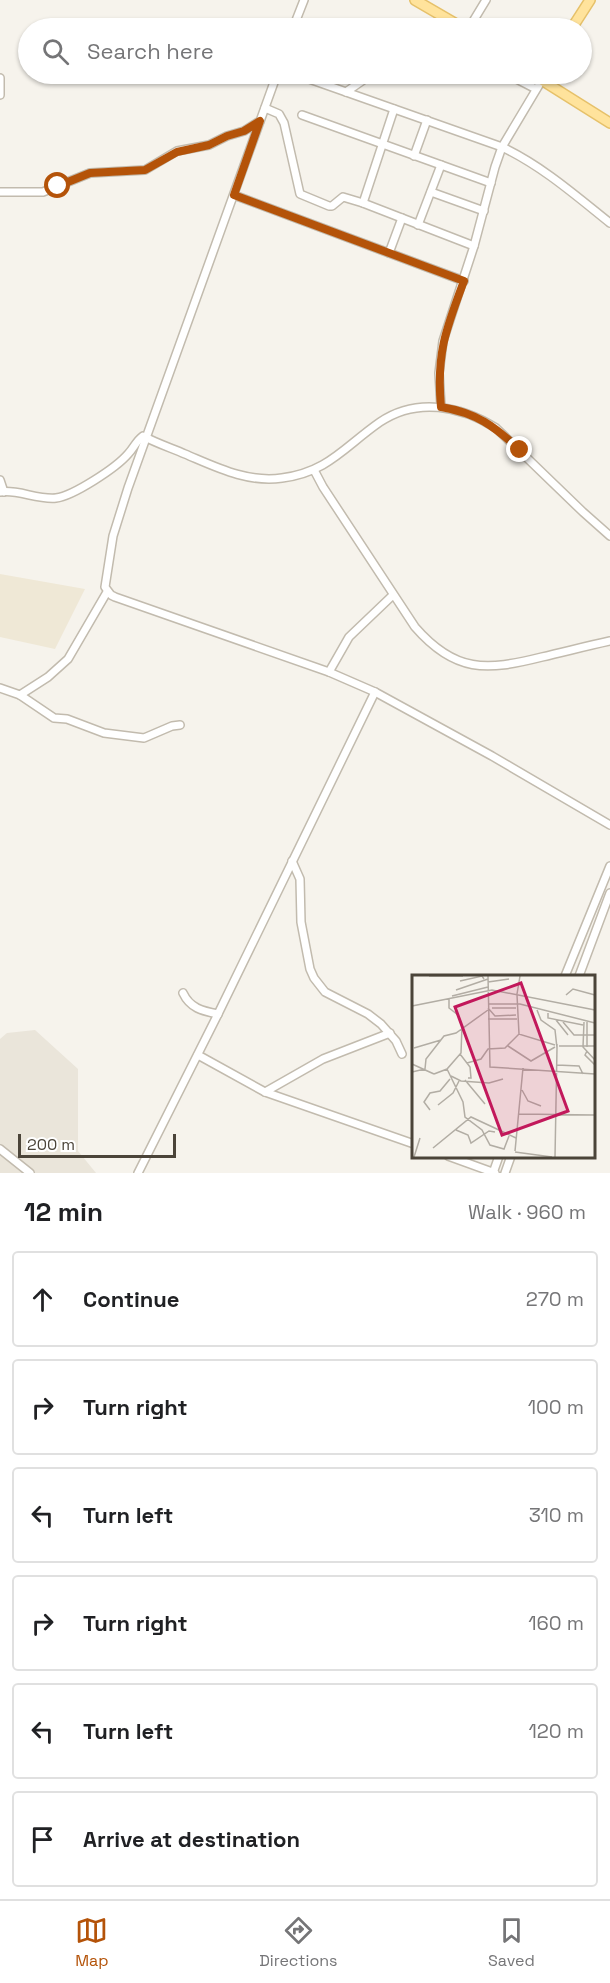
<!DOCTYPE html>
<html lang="en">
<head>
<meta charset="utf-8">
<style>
  body { margin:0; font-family:"Space Grotesk",sans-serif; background:#f2f2f2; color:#202124 }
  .scale { position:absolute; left:18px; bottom:15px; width:158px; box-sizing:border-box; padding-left:6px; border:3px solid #4b4439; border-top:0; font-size:16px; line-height:21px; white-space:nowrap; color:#4b4439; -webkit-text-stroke:4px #fff; paint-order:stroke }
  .stop { position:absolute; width:18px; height:18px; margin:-14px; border:4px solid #b45309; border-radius:50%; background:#fff }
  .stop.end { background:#b45309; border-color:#fff; box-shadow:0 2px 6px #0008 }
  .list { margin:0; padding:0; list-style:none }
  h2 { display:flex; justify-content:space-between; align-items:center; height:78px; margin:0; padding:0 24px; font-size:26px }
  h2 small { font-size:20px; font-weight:400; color:#757577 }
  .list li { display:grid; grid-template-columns:39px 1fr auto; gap:18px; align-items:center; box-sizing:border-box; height:96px; margin:0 12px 12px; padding:0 12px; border:2px solid #e0e0e0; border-radius:6px }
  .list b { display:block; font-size:22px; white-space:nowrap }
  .list em { font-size:20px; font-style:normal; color:#757577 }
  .icon { flex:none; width:33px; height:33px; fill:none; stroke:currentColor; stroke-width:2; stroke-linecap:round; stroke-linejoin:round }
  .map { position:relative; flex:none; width:610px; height:1173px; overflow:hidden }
  .search { position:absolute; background:#fff; box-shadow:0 2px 4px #0004; left:18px; right:18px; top:18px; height:66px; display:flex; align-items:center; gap:15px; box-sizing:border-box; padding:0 21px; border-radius:33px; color:#757577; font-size:22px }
  .sheet { height:726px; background:#fff }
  nav { display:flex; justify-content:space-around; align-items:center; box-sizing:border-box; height:84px; border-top:2px solid #e0e0e0; background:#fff; font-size:16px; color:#757577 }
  nav a { display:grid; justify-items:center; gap:3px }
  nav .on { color:#b45309 }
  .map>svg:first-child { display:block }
  .residential { fill:#eae5da }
  .education { fill:#efe8d6 }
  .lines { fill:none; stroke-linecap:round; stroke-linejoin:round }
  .minor-casing { stroke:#c2bbae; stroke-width:10 }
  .major-casing { stroke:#e6c16a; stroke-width:12 }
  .minor { stroke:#fff; stroke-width:7 }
  .major { stroke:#ffe39c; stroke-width:9 }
  .route { stroke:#b45309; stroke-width:8 }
  .inset-road { fill:none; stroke:#b2ada4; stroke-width:1.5 }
  .view { fill:#c2185b; fill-opacity:0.15; stroke:#c2185b; stroke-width:3 }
  .inset-edge { fill:none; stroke:#4b4439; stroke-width:3 }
</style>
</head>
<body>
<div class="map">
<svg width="610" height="1173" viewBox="0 0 610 1173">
  <rect width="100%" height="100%" fill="#f6f3ec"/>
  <path class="residential" d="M 35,1030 L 78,1069 L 78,1151 L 96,1173 L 0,1173 L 0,1039 L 7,1033 Z"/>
  <path class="education" d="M 0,574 L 85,589 L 55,649 L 0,637 Z"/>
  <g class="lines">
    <defs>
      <g id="minor">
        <path d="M 293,28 L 304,0"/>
        <path d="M 469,28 L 486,0"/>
        <path d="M 277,74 L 128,488 L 113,536 L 105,587 L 111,595 L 115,597 L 329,672 L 375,692 L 492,756 L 610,825"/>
        <path d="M 295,74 L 502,147 C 542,166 575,195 610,223"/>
        <path d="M 507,74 L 536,89"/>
        <path d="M 0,78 L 0,95"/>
        <path d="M 346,92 L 372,74"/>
        <path d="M 265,108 L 279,114 L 284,123 L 300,194 L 329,206 L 332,206 L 343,197 L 363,203 L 474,246"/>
        <path d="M 302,115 L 491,183"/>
        <path d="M 414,156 L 427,120"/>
        <path d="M 0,192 L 43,192 L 90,173 L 145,170 L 177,151 L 209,145 L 227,136 L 244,131 L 260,121"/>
        <path d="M 431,192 L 484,211"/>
        <path d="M 234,195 L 464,281"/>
        <path d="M 363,203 L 394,109"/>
        <path d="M 418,225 L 441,165"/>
        <path d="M 389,253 L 402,218"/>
        <path d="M 441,407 L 439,373 L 443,341 L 474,246 L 495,167 L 502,147 L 542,80"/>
        <path d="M 314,470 L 323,487 L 415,627 C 455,673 486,671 542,657 C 564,652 587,646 610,641"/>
        <path d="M 0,480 L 4,492"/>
        <path d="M 0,492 C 17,489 38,500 56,498 C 73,496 116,468 128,454 C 134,448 136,441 143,436 C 156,443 171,448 185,454 C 216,467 247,483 282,478 C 328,472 344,447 380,422 C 417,397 461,406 496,428 L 583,512 L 610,536"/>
        <path d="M 329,672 L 349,637 L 393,595"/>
        <path d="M 0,688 L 20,695 L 54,718 L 67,719 L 104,733 L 144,738 L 172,726 L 180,725"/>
        <path d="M 20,695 L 48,677 L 68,659 L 107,592"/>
        <path d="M 292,861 L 300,879 L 301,922 L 310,969 L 314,978 L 325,992 L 368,1014 L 381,1024 L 396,1041 L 402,1054"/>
        <path d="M 565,976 L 610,866"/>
        <path d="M 579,976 L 610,893"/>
        <path d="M 183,993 C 190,1008 202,1011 218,1014"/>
        <path d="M 198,1055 L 265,1092 L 414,1144"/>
        <path d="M 265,1092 L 323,1059 L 390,1033"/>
        <path d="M 0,1149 L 30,1173"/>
        <path d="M 448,1156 L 495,1173"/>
        <path d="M 138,1173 L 218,1014 L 375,692"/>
        <path d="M 493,1173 L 499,1156"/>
        <path d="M 505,1173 L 511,1156"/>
      </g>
      <g id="major">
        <path d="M 415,0 L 463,28"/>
        <path d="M 572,28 L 590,0"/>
        <path d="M 532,74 L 610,123"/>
      </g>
    </defs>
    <use href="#minor" class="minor-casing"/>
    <use href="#major" class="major-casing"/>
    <use href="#minor" class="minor"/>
    <use href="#major" class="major"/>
  </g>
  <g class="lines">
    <path class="route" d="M 58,186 L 90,173 L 145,170 L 177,152 L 209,145 L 227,136 L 244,131 L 260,121 L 234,195 L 464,281 C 446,329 436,354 441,407 C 477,413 494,426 520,450"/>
  </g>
  <g transform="translate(412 975)">
    <rect width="183" height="183" fill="#f6f3ec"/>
    <path class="inset-road" d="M 17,1 L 51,1M 76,1 L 78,92 L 183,99M 48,6 L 70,1 L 72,4M 76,7 L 97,4M 44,15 L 76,4M 105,19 L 108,1M 105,20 L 107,59M 154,20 L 161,14 L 183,20M 40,21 L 76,12M 76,29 L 108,29 L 183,48M 0,31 L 80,15 L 183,35M 76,33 L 83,41 L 104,40M 80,33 L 104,33M 125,35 L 129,45 L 143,55 L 145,73 L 145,69M 136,38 L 136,43 L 171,50M 76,44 L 105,44M 144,45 L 156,60M 151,47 L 162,60 L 183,60M 172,47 L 171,72 L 183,85M 96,71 L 119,86 L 143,72M 147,71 L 183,71M 175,72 L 175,47M 2,73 L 29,65M 175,76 L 173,80 L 183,90M 48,79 L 58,92 L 59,103 L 56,103M 55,88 L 69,84 L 76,74 L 93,73 L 107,59 L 143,70M 0,89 L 22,99M 145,90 L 167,91 L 171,99M 35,94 L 51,127 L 53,142 L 70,155 L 78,170 L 92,174 L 97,161M 0,97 L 13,94 L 14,84 L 32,61 L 44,58 L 76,35M 22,99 L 35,94 L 49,78 L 50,51 L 46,40 L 37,33 L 37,24M 39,101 L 49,106 L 77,108 L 91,104M 53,105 L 73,129M 110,115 L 116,126 L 129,131M 26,130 L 41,118 L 47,106M 18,135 L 12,127 L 18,118 L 28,116 L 38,104M 106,139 L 183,140M 44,155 L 56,160 L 59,168 L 77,156 L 83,157M 21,173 L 59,142 L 104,163M 103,176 L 111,93M 103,177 L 140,182M 2,182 L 8,163M 143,182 L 145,73"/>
    <path class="view" d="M 109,8 L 156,136 L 90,160 L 43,32 Z"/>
    <rect width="183" height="183" class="inset-edge"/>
  </g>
</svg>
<div class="scale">200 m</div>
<div class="stop" style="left:58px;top:186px"></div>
<div class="stop end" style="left:520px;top:450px"></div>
<div class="search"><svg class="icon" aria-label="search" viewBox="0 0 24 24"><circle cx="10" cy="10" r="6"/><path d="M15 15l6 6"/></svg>Search here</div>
</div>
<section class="sheet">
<h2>12 min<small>Walk · 960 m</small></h2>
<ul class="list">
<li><svg class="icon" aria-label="ahead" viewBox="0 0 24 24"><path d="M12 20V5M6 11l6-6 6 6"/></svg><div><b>Continue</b></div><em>270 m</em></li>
<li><svg class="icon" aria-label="right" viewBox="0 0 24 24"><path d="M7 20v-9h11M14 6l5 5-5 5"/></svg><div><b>Turn right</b></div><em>100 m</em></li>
<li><svg class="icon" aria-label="left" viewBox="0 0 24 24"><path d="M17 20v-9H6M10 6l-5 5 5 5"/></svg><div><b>Turn left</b></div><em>310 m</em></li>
<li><svg class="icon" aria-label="right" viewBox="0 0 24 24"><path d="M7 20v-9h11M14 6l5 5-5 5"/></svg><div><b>Turn right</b></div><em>160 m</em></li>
<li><svg class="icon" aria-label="left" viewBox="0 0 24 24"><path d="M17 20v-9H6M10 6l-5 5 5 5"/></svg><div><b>Turn left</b></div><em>120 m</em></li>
<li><svg class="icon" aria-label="arrive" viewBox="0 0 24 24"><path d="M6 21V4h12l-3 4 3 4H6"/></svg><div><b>Arrive at destination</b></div></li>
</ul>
</section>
<nav>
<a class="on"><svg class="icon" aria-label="map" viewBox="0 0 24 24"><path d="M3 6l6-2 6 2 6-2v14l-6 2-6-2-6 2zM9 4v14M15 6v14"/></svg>Map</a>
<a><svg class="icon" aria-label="directions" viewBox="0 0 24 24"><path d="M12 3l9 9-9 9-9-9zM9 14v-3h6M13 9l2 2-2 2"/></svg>Directions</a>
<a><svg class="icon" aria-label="saved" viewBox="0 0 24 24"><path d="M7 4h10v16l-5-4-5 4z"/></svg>Saved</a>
</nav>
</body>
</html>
